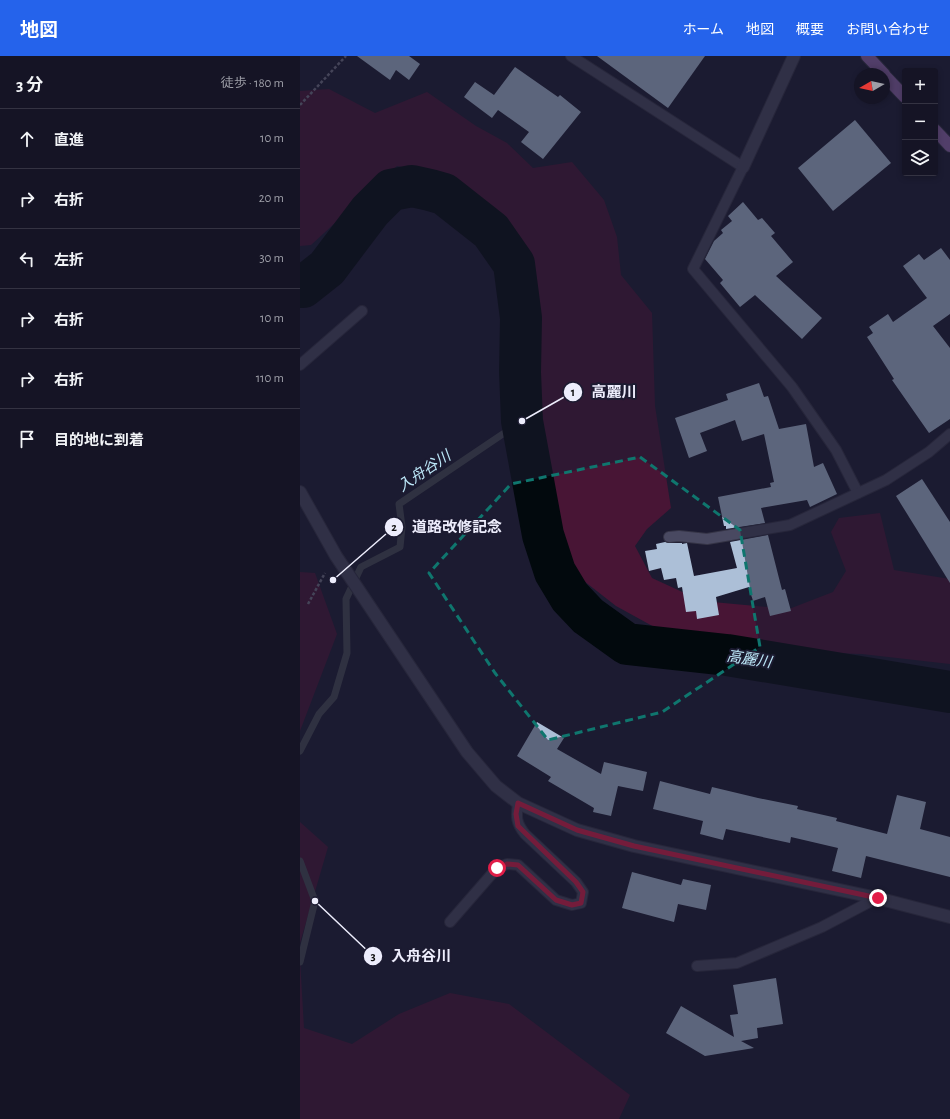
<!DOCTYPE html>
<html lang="ja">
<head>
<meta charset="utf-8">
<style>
  body { margin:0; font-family:"Alegreya Sans","Noto Sans JP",sans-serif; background:#222132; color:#f1f3f6 }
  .controls { position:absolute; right:12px; top:12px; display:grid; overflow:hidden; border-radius:4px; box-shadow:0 2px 6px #0003 }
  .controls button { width:36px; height:36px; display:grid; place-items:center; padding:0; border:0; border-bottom:1px solid #343342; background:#151425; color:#f1f3f6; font:20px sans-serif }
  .compass { position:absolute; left:554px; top:12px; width:36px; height:36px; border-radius:50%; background:#151425; box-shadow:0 2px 6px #0003; rotate:261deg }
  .stop { position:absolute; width:12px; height:12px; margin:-9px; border:3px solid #e11d48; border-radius:50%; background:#fff }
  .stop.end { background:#e11d48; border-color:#fff; box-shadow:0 1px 4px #0008 }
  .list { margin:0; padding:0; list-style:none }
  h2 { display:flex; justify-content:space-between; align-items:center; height:52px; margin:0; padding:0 16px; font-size:17px }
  h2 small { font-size:13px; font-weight:400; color:#9d9ea7 }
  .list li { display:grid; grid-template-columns:26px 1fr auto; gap:12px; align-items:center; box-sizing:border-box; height:60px; padding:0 16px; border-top:1px solid #343342 }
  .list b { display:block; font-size:15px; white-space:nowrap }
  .list em { font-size:13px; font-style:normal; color:#9d9ea7 }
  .icon { flex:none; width:22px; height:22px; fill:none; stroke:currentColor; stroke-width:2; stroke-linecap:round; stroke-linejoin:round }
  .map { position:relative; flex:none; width:650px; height:1063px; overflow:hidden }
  header { display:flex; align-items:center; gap:24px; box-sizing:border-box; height:56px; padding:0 20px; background:#2563eb; color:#fff }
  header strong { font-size:19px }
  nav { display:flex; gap:22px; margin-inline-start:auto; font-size:14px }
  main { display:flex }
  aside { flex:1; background:#151425 }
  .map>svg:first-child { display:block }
  .green { fill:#481535 }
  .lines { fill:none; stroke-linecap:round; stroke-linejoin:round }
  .stream { stroke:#484d55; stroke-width:7 }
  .river { stroke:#02090d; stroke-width:42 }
  .building { fill:#acbfd7 }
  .service-casing { stroke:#353446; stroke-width:12 }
  .minor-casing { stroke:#353446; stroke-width:14 }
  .primary-casing { stroke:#353446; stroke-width:14 }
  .path { stroke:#767588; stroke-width:2.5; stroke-dasharray:3 2; stroke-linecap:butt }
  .service { stroke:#494961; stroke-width:10 }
  .minor { stroke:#494961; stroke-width:12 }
  .primary { stroke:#9268ae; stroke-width:12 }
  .route { stroke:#e11d48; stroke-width:5 }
  .marked { fill:none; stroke:#0f766e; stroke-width:3; stroke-dasharray:8 5; stroke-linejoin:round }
  .labels { text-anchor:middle; stroke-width:4; stroke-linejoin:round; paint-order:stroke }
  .water-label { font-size:15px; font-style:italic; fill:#bce7f8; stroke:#1c1b31 }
  .leader { fill:none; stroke:#ededfc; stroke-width:1.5 }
  .callout-dot { fill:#ededfc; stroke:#1c1b31; stroke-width:1.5 }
  .mark-label { font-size:12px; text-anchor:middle; font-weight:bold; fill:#111 }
  .callout-label { font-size:15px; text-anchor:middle; font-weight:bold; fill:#ededfc; stroke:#1c1b31; stroke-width:4; stroke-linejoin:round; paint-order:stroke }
</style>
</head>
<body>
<header>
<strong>地図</strong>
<nav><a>ホーム</a><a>地図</a><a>概要</a><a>お問い合わせ</a></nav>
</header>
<main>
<aside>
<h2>3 分<small>徒歩 · 180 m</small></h2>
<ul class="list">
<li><svg class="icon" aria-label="ahead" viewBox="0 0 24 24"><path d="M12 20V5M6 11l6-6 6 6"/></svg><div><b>直進</b></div><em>10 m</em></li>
<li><svg class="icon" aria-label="right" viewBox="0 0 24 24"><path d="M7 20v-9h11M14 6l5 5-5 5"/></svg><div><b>右折</b></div><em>20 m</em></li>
<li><svg class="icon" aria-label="left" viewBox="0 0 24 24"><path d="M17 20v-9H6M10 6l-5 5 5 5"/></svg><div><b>左折</b></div><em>30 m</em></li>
<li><svg class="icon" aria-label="right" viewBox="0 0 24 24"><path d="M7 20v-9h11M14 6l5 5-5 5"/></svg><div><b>右折</b></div><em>10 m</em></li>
<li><svg class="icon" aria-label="right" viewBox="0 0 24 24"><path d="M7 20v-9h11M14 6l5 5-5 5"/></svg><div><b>右折</b></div><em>110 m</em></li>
<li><svg class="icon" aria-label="arrive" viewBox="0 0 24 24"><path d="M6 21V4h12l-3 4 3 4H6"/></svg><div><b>目的地に到着</b></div></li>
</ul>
</aside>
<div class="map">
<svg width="650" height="1063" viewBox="0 0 650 1063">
  <rect width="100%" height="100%" fill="#1c1b31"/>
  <g class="green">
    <path d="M 29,33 L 75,57 L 127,36 L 176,70 L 207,87 L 233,112 L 272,106 L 304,144 L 317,181 L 321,219 L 352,257 L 355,350 L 371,452 L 347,473 L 335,490 L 352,522 L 402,545 L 489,553 L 533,536 L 546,515 L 531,476 L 539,462 L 580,457 L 594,514 L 650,523 L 650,608 L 562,598 L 437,594 L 356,572 L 316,550 L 275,518 L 257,476 L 232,314 L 234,259 L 225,204 L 198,171 L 141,119 L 97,110 L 11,189 L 0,190 L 0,35 Z"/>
    <path d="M 0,516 L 15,517 L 37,578 L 0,675 Z"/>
    <path d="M 0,766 L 28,791 L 0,887 Z"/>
    <path d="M 0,903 L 4,972 L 52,988 L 99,958 L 150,937 L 209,948 L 330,1039 L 319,1063 L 0,1063 Z"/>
  </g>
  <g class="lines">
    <g class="stream">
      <path d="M 0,695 L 19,658 L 34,641 L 47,597 L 46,543 L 61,511 L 100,491 L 102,471 L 99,448 L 222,365"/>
      <path d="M 0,805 L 15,845 L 0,906"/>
    </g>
    <path class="river" d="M 0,231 L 3,231 L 27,212 L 70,155 L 91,134 L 112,130 L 130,134 L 144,138 L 191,175 L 214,208 L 221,262 L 220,316 L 222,365 L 243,479 L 255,516 L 270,541 L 288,560 L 327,588 L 427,599 L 650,636"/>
  </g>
  <g class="building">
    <path d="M 57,0 L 109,0 L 120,8 L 109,24 L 96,14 L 90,24 Z"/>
    <path d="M 297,0 L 405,0 L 368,52 Z"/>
    <path d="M 215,11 L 258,41 L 260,39 L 281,56 L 243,103 L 221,86 L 229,76 L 198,54 L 192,62 L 164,41 L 175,26 L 194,39 Z"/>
    <path d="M 555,64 L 591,107 L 533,155 L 498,112 Z"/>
    <path d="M 443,146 L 458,164 L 462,162 L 475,177 L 471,180 L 493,206 L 476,220 L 522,262 L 502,283 L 455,239 L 440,251 L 420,227 L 423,224 L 405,203 L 414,185 L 423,177 L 421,174 L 432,165 L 428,160 Z"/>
    <path d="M 641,192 L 650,204 L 650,258 L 633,270 L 650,292 L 650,363 L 629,377 L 592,324 L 594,323 L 567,281 L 573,277 L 569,271 L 588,258 L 593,266 L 627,242 L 603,210 L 619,198 L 624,204 Z"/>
    <path d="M 459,327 L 464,341 L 468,340 L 479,373 L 506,368 L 514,411 L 523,407 L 537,438 L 510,451 L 507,444 L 461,452 L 465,467 L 426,473 L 426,470 L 424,470 L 418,441 L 471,431 L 470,427 L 474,426 L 464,378 L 442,385 L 435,364 L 400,377 L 407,395 L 389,402 L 375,362 L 428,344 L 426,338 Z"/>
    <path d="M 622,423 L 650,466 L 650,527 L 596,440 Z"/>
    <path d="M 468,479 L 482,534 L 485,533 L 491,555 L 470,560 L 465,541 L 453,545 L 449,531 L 416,541 L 419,559 L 397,563 L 396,555 L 386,556 L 382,531 L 378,532 L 376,522 L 364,524 L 361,512 L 349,515 L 345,495 L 357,493 L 356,488 L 365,486 L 369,487 L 382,487 L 382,488 L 387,487 L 394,520 L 437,512 L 430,486 Z"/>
    <path d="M 237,666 L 264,682 L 257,693 L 301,718 L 304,706 L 347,716 L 343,735 L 318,730 L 311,760 L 293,756 L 294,752 L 248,725 L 251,721 L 217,700 Z"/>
    <path d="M 360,725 L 410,738 L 412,731 L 458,742 L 498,750 L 497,753 L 537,762 L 536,765 L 587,778 L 597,739 L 626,746 L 620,773 L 650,781 L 650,821 L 566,800 L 561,822 L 532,815 L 538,792 L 491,781 L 490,787 L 426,773 L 423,784 L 400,778 L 403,765 L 353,753 Z"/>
    <path d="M 332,816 L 381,829 L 383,823 L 411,829 L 406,854 L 378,848 L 374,866 L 322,852 Z"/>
    <path d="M 476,922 L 483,968 L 457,972 L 458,982 L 441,985 L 454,992 L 405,1000 L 366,977 L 381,950 L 434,981 L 430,959 L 438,958 L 433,929 Z"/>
  </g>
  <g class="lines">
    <defs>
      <g id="service">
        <path d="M 271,0 L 443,111 L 393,213 L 492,331 L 536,394 L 558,437"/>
        <path d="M 0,309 L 62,255"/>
        <path d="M 369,481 L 379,480 L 407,483 L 490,469 L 586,424 L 629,396 L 650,378"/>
        <path d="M 150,866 L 197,812 L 207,808 L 218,809 L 256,844 L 272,849 L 281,847 L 283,836 L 276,826 L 225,778 C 216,767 216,761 218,747"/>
        <path d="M 397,910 L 437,907 L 522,871 L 577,842"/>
      </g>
      <g id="minor">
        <path d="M 443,111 L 494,0"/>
        <path d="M 0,436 L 36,500 L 167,696 L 196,730 L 218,747 L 277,774 L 334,790 L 577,842 L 650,861"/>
      </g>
      <g id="primary">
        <path d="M 567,0 L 584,18"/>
        <path d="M 584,19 L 605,41"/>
        <path d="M 635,74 L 650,90"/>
      </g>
    </defs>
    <use href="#service" class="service-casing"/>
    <use href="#minor" class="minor-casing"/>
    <use href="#primary" class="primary-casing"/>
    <g class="path">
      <path d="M 0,49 L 46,0"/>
      <path d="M 8,548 L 25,517"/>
    </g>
    <use href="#service" class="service"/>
    <use href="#minor" class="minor"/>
    <use href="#primary" class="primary"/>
  </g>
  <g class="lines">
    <path class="route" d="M 197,812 L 207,808 L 218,809 L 256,844 L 272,849 L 281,847 L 283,836 L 276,826 L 218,770 L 216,758 L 218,747 L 277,774 L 334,790 L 578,842"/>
  </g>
  <path d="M0 0H650V1063H0ZM 340,401 L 440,474 L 460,591 L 362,656 L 248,684 L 195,617 L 129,517 L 211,428 Z" fill="#1c1b31" fill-opacity=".55" fill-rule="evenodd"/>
  <path class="marked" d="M 340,401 L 440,474 L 460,591 L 362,656 L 248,684 L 195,617 L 129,517 L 211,428 Z"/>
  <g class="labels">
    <g class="water-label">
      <text transform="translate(124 415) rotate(-34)" y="5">入舟谷川</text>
      <text transform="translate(449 603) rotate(9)" y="5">高麗川</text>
    </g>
  </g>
  <path class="leader" d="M222 365L273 336M33 524L94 471M15 845L73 900"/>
  <g class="callout-dot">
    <circle cx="222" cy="365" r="4"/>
    <circle cx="33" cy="524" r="4"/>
    <circle cx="15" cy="845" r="4"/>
    <circle cx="273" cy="336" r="10"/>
    <circle cx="94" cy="471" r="10"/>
    <circle cx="73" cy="900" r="10"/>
  </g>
  <g class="mark-label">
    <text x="273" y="340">1</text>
    <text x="94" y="475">2</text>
    <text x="73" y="904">3</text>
  </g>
  <g class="callout-label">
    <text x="314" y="341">高麗川</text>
    <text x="157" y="476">道路改修記念</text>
    <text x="121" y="905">入舟谷川</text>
  </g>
</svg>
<div class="controls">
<button>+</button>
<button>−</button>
<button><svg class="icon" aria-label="layers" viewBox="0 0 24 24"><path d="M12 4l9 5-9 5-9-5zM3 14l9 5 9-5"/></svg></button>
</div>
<svg class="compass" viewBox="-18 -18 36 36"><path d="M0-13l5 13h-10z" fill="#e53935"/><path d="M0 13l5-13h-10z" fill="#9d9ea7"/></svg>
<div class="stop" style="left:197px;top:812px"></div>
<div class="stop end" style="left:578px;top:842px"></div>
</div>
</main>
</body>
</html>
